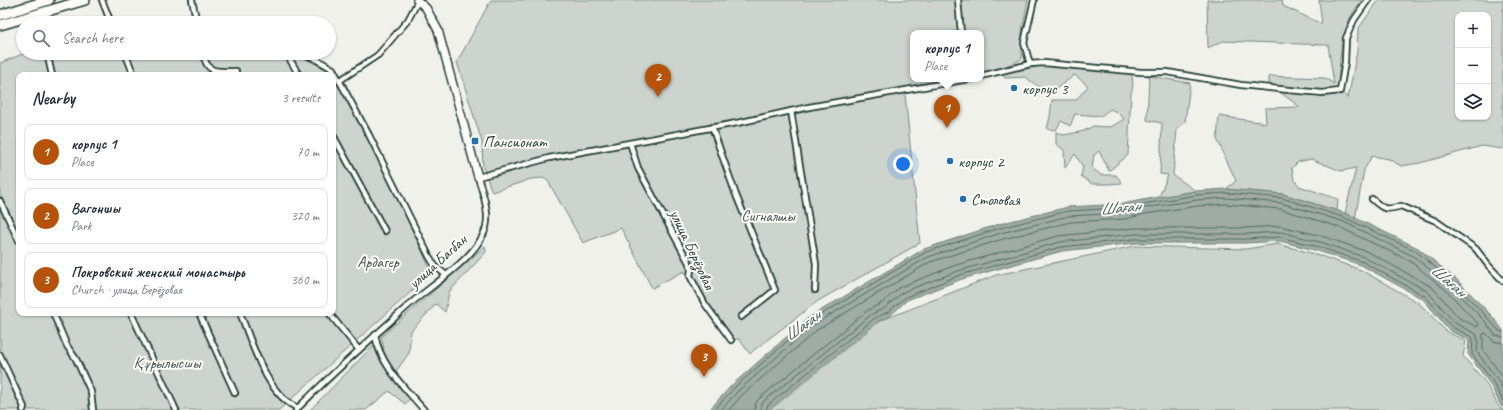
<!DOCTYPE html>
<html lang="en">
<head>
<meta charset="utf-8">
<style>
  body { margin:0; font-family:Caveat,sans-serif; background:#f6f6f7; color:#1f2937 }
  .controls { position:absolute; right:12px; top:12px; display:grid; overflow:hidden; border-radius:8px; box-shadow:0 1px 3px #0004 }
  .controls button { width:36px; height:36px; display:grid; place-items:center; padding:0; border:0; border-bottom:1px solid #e0e1e3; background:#fff; color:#1f2937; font:20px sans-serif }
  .you { position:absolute; left:903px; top:164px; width:14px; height:14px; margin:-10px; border:3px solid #fff; border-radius:50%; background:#1a73e8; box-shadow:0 0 0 6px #1a73e833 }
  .badge { display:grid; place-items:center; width:26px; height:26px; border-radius:50%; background:#b45309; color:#fff; font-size:13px; font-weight:700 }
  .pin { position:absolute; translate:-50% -33px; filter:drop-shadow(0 1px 2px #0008) }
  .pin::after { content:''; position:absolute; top:21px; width:14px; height:12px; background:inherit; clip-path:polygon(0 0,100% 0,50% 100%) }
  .popup { position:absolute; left:910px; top:30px; width:74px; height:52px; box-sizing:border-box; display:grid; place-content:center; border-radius:8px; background:#fff; filter:drop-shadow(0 1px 3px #0005); font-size:13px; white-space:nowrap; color:#747a83 }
  .popup b { font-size:15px; color:#1f2937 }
  .popup::after { content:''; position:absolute; left:50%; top:100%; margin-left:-8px; border:8px solid transparent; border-top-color:#fff }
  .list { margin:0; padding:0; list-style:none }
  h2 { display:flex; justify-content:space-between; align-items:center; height:52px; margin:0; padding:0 16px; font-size:17px }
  h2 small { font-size:13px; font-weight:400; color:#747a83 }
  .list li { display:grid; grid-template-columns:26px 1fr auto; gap:12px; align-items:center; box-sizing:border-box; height:56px; margin:0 8px 8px; padding:0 8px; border:1px solid #e0e1e3; border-radius:8px }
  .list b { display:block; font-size:15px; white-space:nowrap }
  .list p { margin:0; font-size:13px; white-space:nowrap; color:#747a83 }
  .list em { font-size:13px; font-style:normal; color:#747a83 }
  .icon { flex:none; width:22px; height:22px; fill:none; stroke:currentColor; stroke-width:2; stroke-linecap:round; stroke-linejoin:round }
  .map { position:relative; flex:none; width:1503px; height:410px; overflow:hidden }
  .search { position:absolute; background:#fff; box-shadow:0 1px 3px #0004; left:16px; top:16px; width:320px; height:44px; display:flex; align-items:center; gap:10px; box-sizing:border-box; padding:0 14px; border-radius:22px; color:#747a83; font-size:15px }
  .panel { position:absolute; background:#fff; box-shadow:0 1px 3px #0004; left:16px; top:72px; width:320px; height:244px; border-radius:8px }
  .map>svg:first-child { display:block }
  .green { fill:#cdd3cd; stroke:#768880; fill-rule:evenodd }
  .water { fill:#9faca4; stroke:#6c8077 }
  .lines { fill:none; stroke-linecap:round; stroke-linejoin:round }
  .shore { stroke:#526961; stroke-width:1 }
  .street-casing { stroke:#1f3d34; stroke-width:8 }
  .secondary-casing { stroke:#1f3d34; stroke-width:10 }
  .highway-casing { stroke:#1f3d34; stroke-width:12 }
  .street { stroke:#fdfcf7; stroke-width:4.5 }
  .secondary { stroke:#fdfcf7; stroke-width:7 }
  .highway { stroke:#fdfcf7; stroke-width:9 }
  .poi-dot { fill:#1f6fb2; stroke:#fdfcf7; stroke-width:1.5 }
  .labels { text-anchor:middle; stroke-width:4; stroke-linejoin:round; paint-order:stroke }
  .poi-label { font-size:16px; fill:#1f3d34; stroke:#fdfcf7; text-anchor:start }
  .park-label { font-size:16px; fill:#425b53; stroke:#fdfcf7 }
  .street-label { font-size:16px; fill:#1f3d34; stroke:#fdfcf7 }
  .water-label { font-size:17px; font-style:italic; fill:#455e56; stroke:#fdfcf7 }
</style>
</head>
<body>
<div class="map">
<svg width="1503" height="410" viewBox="0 0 1503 410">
  <rect width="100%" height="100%" fill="#f0f1eb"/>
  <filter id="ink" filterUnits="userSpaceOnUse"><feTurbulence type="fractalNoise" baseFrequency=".025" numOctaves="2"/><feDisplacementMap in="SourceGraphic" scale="8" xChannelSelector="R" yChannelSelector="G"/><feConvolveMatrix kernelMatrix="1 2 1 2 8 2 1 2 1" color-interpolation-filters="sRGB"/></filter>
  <g filter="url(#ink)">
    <g class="green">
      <path d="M 491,0 L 1028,0 L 1022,31 L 1022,59 L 997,70 L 981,73 L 981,33 L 913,33 L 913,79 L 952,79 L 903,88 L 905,94 L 920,243 L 818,301 L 754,350 L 750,354 L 739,339 L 727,340 L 703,306 L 684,271 L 652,288 L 621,228 L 583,243 L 548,181 L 543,178 L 531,179 L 492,192 L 483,167 L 482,142 L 457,62 Z"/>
      <path d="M 1207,0 L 1282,0 L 1283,6 L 1322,24 L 1319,0 L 1362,0 C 1339,29 1341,51 1338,85 L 1348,99 L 1357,51 L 1358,29 L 1379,0 L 1503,0 L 1503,149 L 1482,146 L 1420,163 L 1401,166 L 1389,159 L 1372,156 L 1364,170 L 1355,219 L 1345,213 L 1356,168 L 1341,171 L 1311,159 L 1298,162 L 1292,168 L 1294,179 L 1299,186 L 1338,199 L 1337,211 L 1283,194 L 1226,189 L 1236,181 L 1217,139 L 1219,116 L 1266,123 L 1265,108 L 1300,107 L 1269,84 L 1269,76 L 1325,78 L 1334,84 L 1328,45 L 1223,41 L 1208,48 ZM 1458,15 L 1488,15 L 1488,117 L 1458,117 Z"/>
      <path d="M 25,53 L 294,53 L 343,78 L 432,273 L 279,410 L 0,410 L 0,63 ZM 19,75 L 333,75 L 333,313 L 19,313 Z"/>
      <path d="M 1045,65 L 1132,74 L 1133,86 L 1131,93 L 1128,155 L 1109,171 L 1099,151 L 1094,155 L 1092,168 L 1101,175 L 1116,175 L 1122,183 L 1109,184 L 1092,184 L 1081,176 L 1083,167 L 1075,154 L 1065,168 L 1064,150 L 1056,144 L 1056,132 L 1064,135 L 1084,131 L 1093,126 L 1111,127 L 1124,119 L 1117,112 L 1110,109 L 1101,116 L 1075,114 L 1070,126 L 1061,121 L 1056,130 L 1047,129 L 1050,117 L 1052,100 L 1076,100 L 1088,86 L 1075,75 L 1049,94 L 1025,77 L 1005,78 L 1002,74 Z"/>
      <path d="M 1149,76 L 1190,83 L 1185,122 L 1177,129 L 1173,175 L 1196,191 L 1159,197 L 1168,175 L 1160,174 L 1162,123 L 1147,120 Z"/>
      <path d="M 1277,244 L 1315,254 L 1361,270 L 1419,303 L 1447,332 L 1466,341 L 1463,356 L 1486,383 L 1499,407 L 1503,410 L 770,410 L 880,321 L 996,275 L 1135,246 L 1246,249 Z"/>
      <path d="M 485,246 L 486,252 L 449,292 L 445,312 L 436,304 L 411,331 L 409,353 L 392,377 L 411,397 L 405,404 L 389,391 L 366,410 L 310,410 L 372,347 L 384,349 L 381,337 Z"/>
    </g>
    <path class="water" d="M 1226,189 L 1283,194 L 1345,213 L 1418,248 L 1457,280 L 1490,314 L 1503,330 L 1503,407 L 1501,406 L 1490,384 L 1468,354 L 1469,340 L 1450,331 L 1423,299 L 1361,265 L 1318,251 L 1280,241 L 1246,243 L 1136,243 L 1062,251 L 962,279 L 907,300 L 890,316 L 878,321 L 768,410 L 709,410 L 732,385 L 808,318 L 924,249 L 999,224 L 1068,207 L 1123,204 L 1142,200 L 1196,191 Z"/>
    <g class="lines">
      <g class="shore">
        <path d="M 1503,343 L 1493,341 L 1486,333 L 1483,334 L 1483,350 L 1503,377"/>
        <path d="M 714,410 L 735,387 L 810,321 L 926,252 L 1000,228 L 1068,211 L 1124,208 L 1143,204 L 1197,195 L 1226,193 L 1282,198 L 1343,217 L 1416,251 L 1454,283 L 1487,317 L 1499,331 L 1503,332"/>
        <path d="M 721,410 L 738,391 L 813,325 L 928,257 L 1001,233 L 1069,216 L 1124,213 L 1144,208 L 1197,200 L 1226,198 L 1281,203 L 1342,221 L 1413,256 L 1451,287 L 1484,320 L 1495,335 L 1503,337"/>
        <path d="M 729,410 L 742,395 L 817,330 L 930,262 L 1003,239 L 1070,222 L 1125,219 L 1145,214 L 1198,206 L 1226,204 L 1280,209 L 1339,227 L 1410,261 L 1447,291 L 1479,325 L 1477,327 L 1459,318 L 1432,287 L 1368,252 L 1322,236 L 1280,226 L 1246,228 L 1135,228 L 1058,236 L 956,265 L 900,287 L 882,303 L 868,310 L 761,397 L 756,402 L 755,410"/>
        <path d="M 761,410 L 761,406 L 764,401 L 872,314 L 885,308 L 903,292 L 958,271 L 1060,242 L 1135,234 L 1246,234 L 1281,232 L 1320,242 L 1364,257 L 1427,291 L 1455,323 L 1476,334 L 1478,340 L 1477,352 L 1497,379 L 1503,390"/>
        <path d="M 766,410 L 768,405 L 875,318 L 888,312 L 906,297 L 960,275 L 1061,247 L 1135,239 L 1246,239 L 1280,237 L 1319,247 L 1363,262 L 1425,296 L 1452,327 L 1472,337 L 1473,340 L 1472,354 L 1493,382 L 1503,401"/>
      </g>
      <defs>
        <g id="street">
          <path d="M 102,0 L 111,23"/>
          <path d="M 192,0 L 197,23"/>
          <path d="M 958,0 L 961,33"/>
          <path d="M 39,13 L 41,23"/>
          <path d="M 47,53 L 52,75"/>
          <path d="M 125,53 L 134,75"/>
          <path d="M 203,53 C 207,75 218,71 236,71"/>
          <path d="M 286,53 L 299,75"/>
          <path d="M 301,53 L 314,58 L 333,69 L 369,135 L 429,256 L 435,266 L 446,275"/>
          <path d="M 1030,64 L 1024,43 L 1034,0"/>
          <path d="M 981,76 L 1030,64 L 1044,63 L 1141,72 L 1167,72 L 1241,85 L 1289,90 L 1323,93 L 1340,91 L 1345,62 L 1346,38 L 1354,20 L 1368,0"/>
          <path d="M 339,81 L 378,55 L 408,20 L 418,1"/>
          <path d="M 791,111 L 816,264 L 815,290"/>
          <path d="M 712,127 L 736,195 L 775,290 L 741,317"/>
          <path d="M 333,135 L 385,231"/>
          <path d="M 630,143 L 638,168 L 689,263 L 691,270 L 690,276 L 705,304 L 731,340"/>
          <path d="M 1372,199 C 1383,209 1385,211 1401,206 L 1436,221 L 1476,249 L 1488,265 L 1503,281"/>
          <path d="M 0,201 L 19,241"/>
          <path d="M 53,313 L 67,346 L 76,359 L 91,392 L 93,410"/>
          <path d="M 131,313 L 176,410"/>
          <path d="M 199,313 L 235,393"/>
          <path d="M 240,313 C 252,342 266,395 298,408"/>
          <path d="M 329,313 L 359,350"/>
          <path d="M 375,335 C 380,365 405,388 424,410"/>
          <path d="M 0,355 L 24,407 L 23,410"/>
          <path d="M 296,410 C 332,373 371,339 410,304 C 432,285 479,256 486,227 C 490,211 482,192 478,177 L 549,158 L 742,122 L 809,107 L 969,79"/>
        </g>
        <path id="secondary" d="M 417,0 L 426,8 L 438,30 L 478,177"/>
        <g id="highway">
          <path d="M 0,15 L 49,0"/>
          <path d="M 0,25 L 85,0"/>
        </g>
      </defs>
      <use href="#street" class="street-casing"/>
      <use href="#secondary" class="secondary-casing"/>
      <use href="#highway" class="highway-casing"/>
      <use href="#street" class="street"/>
      <use href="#secondary" class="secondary"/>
      <use href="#highway" class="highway"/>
    </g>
  </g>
  <g class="poi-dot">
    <circle cx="1014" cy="88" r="4"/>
    <rect x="471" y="137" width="8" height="8" rx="2"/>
    <circle cx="950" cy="161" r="4"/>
    <circle cx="963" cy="199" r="4"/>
  </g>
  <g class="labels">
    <g class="poi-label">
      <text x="1022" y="94">корпус 3</text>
      <text x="483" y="147">Пансионат</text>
      <text x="958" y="167">корпус 2</text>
      <text x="971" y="205">Столовая</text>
    </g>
    <g class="park-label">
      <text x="768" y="221">Сигналшы</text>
      <text x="378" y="267">Ардагер</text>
      <text x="167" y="368">Құрылысшы</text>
    </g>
    <g class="street-label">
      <text transform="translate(693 249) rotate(65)" y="6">улица Берёзовая</text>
      <text transform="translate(437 261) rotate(-42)" y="6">улица Багбан</text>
    </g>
    <g class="water-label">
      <text transform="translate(1120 207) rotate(-5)" y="6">Шаған</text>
      <text transform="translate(1449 280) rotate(41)" y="6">Шаған</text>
      <text transform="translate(802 325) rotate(-36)" y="6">Шаған</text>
    </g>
  </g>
</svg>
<div class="controls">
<button>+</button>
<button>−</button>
<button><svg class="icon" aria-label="layers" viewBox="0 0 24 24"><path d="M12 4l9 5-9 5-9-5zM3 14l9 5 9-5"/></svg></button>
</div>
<div class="you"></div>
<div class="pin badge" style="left:947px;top:128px">1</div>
<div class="popup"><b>корпус 1</b>Place</div>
<div class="pin badge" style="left:658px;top:97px">2</div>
<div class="pin badge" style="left:704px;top:377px">3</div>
<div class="search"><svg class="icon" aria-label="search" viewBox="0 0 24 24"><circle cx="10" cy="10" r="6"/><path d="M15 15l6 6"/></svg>Search here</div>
<section class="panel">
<h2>Nearby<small>3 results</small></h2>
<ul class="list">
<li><span class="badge">1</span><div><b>корпус 1</b><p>Place</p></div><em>70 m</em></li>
<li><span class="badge">2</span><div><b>Вагоншы</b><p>Park</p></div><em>320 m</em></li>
<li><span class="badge">3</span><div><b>Покровский женский монастырь</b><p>Church · улица Берёзовая</p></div><em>360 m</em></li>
</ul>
</section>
</div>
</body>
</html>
